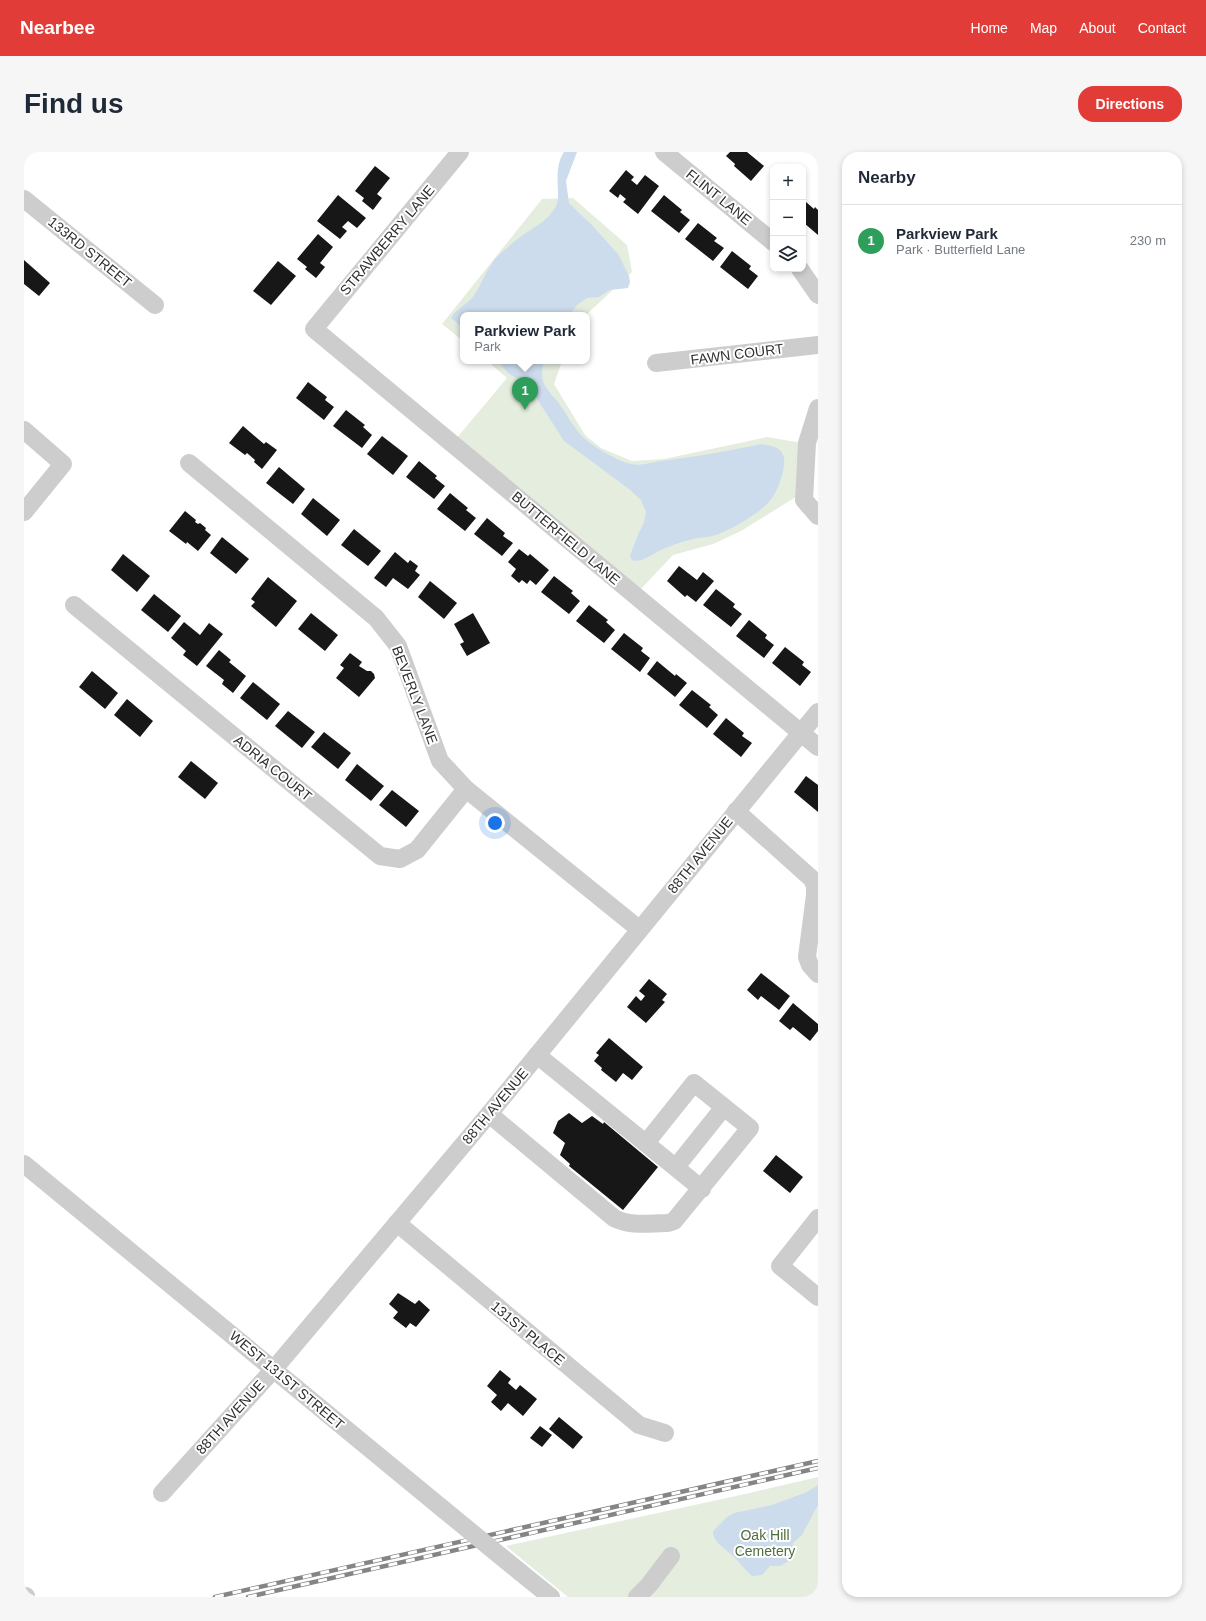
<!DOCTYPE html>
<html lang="en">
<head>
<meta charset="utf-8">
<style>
  body { margin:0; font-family:Helvetica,sans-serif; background:#f6f6f7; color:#1f2937 }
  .controls { position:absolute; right:12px; top:12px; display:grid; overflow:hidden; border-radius:8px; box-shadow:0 2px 6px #0003 }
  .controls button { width:36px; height:36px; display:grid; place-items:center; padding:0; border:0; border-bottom:1px solid #e0e1e3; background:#fff; color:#1f2937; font:20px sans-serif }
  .you { position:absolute; left:471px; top:671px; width:14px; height:14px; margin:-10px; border:3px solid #fff; border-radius:50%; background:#1a73e8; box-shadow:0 0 0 6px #1a73e833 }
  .badge { display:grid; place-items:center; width:26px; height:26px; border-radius:50%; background:#e23c38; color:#fff; font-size:13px; font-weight:700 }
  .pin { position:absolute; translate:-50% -33px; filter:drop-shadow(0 1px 2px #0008) }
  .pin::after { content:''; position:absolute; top:21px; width:14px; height:12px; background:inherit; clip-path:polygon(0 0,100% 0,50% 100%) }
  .popup { position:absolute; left:436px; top:160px; width:130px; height:52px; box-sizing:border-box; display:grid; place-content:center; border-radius:8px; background:#fff; filter:drop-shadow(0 1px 3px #0005); font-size:13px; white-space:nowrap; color:#747a83 }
  .popup b { font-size:15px; color:#1f2937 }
  .popup::after { content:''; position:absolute; left:50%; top:100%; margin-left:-8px; border:8px solid transparent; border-top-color:#fff }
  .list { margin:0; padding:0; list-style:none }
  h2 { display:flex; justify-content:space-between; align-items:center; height:52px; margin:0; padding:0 16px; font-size:17px }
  h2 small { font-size:13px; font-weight:400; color:#747a83 }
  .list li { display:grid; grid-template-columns:26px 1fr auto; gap:12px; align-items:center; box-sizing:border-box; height:72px; padding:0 16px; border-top:1px solid #e0e1e3 }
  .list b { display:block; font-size:15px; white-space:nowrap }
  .list p { margin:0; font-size:13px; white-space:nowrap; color:#747a83 }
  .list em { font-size:13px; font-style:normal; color:#747a83 }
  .icon { flex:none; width:22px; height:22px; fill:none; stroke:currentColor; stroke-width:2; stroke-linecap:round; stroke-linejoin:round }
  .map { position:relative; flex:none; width:794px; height:1445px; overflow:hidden; border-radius:16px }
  header { display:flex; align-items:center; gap:24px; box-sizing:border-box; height:56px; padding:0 20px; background:#e23c38; color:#fff }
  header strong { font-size:19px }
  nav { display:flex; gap:22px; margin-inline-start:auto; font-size:14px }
  .intro { display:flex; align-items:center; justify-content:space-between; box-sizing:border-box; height:96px; padding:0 24px }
  h1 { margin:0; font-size:28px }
  .button { padding:10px 18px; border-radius:16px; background:#e23c38; color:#fff; font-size:14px; font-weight:700 }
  main { display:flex; gap:24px; padding:0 24px }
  aside { flex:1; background:#fff; border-radius:16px; box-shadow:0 2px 6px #0003 }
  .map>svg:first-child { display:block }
  .green { fill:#e5eddf }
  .water { fill:#ccdcec }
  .building { fill:#171717 }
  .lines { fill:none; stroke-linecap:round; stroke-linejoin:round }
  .minor { stroke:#cdcdcd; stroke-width:18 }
  .rail-casing { stroke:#858585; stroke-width:4.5 }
  .rail { stroke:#fff; stroke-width:3; stroke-dasharray:9; stroke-linecap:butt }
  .minor-bridge { stroke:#cdcdcd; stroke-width:18 }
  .labels { text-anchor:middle; stroke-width:4; stroke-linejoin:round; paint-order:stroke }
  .street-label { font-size:14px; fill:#303030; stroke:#fff }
  .park-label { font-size:14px; fill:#4f6c3e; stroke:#fff }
</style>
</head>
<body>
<header>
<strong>Nearbee</strong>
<nav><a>Home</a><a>Map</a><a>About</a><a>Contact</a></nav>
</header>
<div class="intro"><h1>Find us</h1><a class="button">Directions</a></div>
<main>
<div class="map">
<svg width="794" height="1445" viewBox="0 0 794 1445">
  <rect width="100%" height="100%" fill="#fff"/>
  <g class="green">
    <path d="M 549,46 L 603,93 L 608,120 L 562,163 L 439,163 L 439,189 L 418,172 L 518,47 Z"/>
    <path d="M 463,209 L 538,209 L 530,232 L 561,283 L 577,296 L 608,309 L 640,307 L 743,285 L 778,291 L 775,343 L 717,379 L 689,392 L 649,403 L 614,440 L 431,288 L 483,226 Z"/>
    <path d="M 794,1325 L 794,1445 L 544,1445 L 482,1394 L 721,1342 Z"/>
  </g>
  <g class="water">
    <path d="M 540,0 L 553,0 L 542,29 L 545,51 L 555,61 L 566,71 L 594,102 L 605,124 L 606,130 L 604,136 L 586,138 L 575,145 L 563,146 L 553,153 L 546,163 L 439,163 L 439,176 L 427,166 C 432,157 440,154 447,147 C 454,140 460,123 467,113 C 472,104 483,96 491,89 C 504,78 522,71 531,56 C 539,44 527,20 540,0 Z"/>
    <path d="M 474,209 L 520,209 C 513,235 526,237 539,257 C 544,265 549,274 556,282 C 566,293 589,306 603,311 C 617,315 623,311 636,309 C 670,305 704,299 738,292 C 753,295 762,297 760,314 C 758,325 754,337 748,346 C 739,360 708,377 692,383 C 686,385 680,385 674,386 C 662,388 649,393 639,397 C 629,401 618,412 608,408 L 606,404 L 613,385 L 620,370 L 622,360 L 617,348 L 605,337 L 540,289 L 510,242 L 499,230 L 484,221 Z"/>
    <path d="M 794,1333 L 794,1353 L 778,1383 L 769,1391 L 765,1409 L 756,1414 L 746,1414 L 738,1423 L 728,1424 C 721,1418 717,1412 710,1405 C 703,1398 688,1390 689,1379 L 703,1365 L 710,1361 L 748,1353 L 783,1340 Z"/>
  </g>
  <g class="building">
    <path d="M 706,0 L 723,0 L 740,14 L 727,29 L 710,14 L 711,12 L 702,4 Z"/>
    <path d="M 351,14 L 366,26 L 353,42 L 358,46 L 349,58 L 338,49 L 340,46 L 331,39 Z"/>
    <path d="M 602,18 L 610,25 L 607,28 L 613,33 L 621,23 L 635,34 L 614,62 L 599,50 L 602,47 L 596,42 L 594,46 L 585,39 Z"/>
    <path d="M 314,43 L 342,66 L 333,76 L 324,69 L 318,75 L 323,79 L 316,87 L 293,69 Z"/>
    <path d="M 640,43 L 658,58 L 656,60 L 666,68 L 655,81 L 627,59 Z"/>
    <path d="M 782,50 L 790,57 L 791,55 L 794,58 L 794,83 L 780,71 L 781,69 L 779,67 L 779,54 Z"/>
    <path d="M 674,71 L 693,86 L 690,89 L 700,96 L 689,109 L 661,87 Z"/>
    <path d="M 294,82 L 309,95 L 296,111 L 301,115 L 292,126 L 281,117 L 283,115 L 273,107 Z"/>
    <path d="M 708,99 L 727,114 L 725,117 L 734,124 L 724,137 L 696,115 Z"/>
    <path d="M 0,108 L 26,131 L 15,144 L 0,132 Z"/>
    <path d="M 254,109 L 272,124 L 247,153 L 229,139 Z"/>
    <path d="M 284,230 L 303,245 L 301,248 L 310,255 L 300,268 L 272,246 Z"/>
    <path d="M 322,258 L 341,273 L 339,275 L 348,283 L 338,296 L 309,274 Z"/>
    <path d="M 219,274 L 240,292 L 242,290 L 253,298 L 238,317 L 230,310 L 231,308 L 223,301 L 221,303 L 205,291 Z"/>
    <path d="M 358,284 L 384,304 L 369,323 L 343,302 Z"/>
    <path d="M 395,309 L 413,324 L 411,326 L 421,334 L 410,347 L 382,325 Z"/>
    <path d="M 255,315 L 281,337 L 269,352 L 242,331 Z"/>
    <path d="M 426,341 L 444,356 L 442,358 L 452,366 L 441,379 L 413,357 Z"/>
    <path d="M 289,346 L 316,368 L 303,384 L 277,362 Z"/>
    <path d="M 161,359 L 172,368 L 171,370 L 174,372 L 176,371 L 182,376 L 181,378 L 187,383 L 174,399 L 163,390 L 162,392 L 145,379 Z"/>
    <path d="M 463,366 L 481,381 L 479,384 L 489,391 L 478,404 L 450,382 Z"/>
    <path d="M 330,377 L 357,399 L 344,414 L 317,393 Z"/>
    <path d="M 198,385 L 225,407 L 212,422 L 186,401 Z"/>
    <path d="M 495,397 L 504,404 L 506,402 L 525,418 L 512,433 L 506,428 L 503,432 L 498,428 L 495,431 L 487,424 L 492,417 L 484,410 Z"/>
    <path d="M 371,400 L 384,411 L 386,408 L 394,414 L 391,419 L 396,423 L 384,437 L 369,426 L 362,435 L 350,426 Z"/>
    <path d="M 99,402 L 126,424 L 113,440 L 87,418 Z"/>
    <path d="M 655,414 L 673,428 L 679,420 L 690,429 L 672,450 L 663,443 L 661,445 L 643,429 Z"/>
    <path d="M 530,424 L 549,439 L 547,441 L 556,449 L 545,462 L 517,440 Z"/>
    <path d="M 244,425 L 273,449 L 252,475 L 227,454 L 231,450 L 227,447 Z"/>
    <path d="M 406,429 L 433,451 L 420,467 L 394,445 Z"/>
    <path d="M 692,437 L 711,452 L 709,455 L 718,462 L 707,475 L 679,453 Z"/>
    <path d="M 130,442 L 157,464 L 144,480 L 117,458 Z"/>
    <path d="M 565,453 L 584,468 L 582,470 L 591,478 L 580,491 L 552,469 Z"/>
    <path d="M 287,461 L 314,483 L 301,499 L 274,477 Z"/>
    <path d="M 449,461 L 466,491 L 443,504 L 436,492 L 440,490 L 430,472 Z"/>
    <path d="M 725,468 L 743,483 L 741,486 L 750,493 L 740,506 L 712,484 Z"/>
    <path d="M 160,470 L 176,483 L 185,471 L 199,482 L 173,514 L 159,503 L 162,499 L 147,486 Z"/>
    <path d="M 600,481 L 619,496 L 617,499 L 626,506 L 616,520 L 587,497 Z"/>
    <path d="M 761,495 L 780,510 L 778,513 L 787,520 L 776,534 L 748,511 Z"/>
    <path d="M 195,498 L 207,508 L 205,510 L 222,524 L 209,541 L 198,532 L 200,528 L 182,514 Z"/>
    <path d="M 326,501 L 338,510 L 335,514 L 343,519 L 347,519 L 350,522 L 351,526 L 335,545 L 312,526 L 320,516 L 316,513 Z"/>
    <path d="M 633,509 L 651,524 L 652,522 L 663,531 L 651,545 L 623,522 Z"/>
    <path d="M 68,519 L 94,541 L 81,557 L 55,535 Z"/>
    <path d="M 229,530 L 256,552 L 243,568 L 216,546 Z"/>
    <path d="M 668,538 L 687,553 L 685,555 L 694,563 L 683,576 L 655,553 Z"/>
    <path d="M 103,547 L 129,569 L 116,585 L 90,563 Z"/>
    <path d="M 264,559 L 291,580 L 278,596 L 251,574 Z"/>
    <path d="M 702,566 L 720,581 L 718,584 L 728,591 L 717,605 L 689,582 Z"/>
    <path d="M 300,580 L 327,601 L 314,617 L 287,595 Z"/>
    <path d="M 167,609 L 194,631 L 181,647 L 154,625 Z"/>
    <path d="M 333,612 L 360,634 L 347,649 L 321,628 Z"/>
    <path d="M 782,624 L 794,633 L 794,660 L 770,640 Z"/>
    <path d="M 368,638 L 395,659 L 382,675 L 355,653 Z"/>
    <path d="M 737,821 L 766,844 L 755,858 L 737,844 L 734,848 L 723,838 Z"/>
    <path d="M 625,827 L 643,842 L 638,848 L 641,850 L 622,871 L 603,855 L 612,844 L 617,849 L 621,844 L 615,839 Z"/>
    <path d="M 769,851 L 794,872 L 794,879 L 786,889 L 769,875 L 766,878 L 755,869 Z"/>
    <path d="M 585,886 L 619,915 L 608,928 L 599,921 L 592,930 L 577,918 L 578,916 L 570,909 L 575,903 L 572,901 Z"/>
    <path d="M 545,961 L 558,971 L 568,964 L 579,972 L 580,970 L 634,1015 L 599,1058 L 545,1014 L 546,1012 L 536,1003 L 541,991 L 529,981 L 534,969 Z"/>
    <path d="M 752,1003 L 779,1025 L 766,1041 L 739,1019 Z"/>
    <path d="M 374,1141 L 391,1152 L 395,1148 L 406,1158 L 392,1175 L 386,1171 L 382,1176 L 369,1166 L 374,1160 L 365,1152 Z"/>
    <path d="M 476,1218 L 487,1227 L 484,1231 L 492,1238 L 496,1233 L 513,1247 L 499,1264 L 484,1251 L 477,1259 L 467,1250 L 473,1243 L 463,1234 Z"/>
    <path d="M 535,1265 L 559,1285 L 549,1297 L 525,1277 Z"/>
    <path d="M 516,1274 L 528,1283 L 518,1295 L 506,1286 Z"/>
  </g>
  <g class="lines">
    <g class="minor">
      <path d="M 436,0 L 290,177 L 794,595"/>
      <path d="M 640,0 L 749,90"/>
      <path d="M 0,47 L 131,153"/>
      <path d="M 776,117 L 794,143"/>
      <path d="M 632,211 L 794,193"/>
      <path d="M 794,256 L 783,291 L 780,348 L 794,364"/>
      <path d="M 0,278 L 39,312 L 0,360"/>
      <path d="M 165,311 L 352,466 L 374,494 L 416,609 L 442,637 L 615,777"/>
      <path d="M 50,453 L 356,704 L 376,707 L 393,698 L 442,637"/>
      <path d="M 712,659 L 788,727 L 791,734 L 791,743 L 783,805 L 786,813 L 794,822"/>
      <path d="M 513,903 L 678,1037"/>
      <path d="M 465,962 L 590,1066 C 607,1075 626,1071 644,1071 L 650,1069 L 726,976 L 670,931 L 622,991"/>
      <path d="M 0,1012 L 419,1357"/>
      <path d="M 652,1015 L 700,955"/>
      <path d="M 794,1066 L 756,1114 L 794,1145"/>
      <path d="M 373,1071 L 615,1273 L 641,1281"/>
      <path d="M 138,1341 L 250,1217 L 465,962 L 794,560"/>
      <path d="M 496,1420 L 527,1445"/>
      <path d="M 0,1445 L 2,1444"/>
      <path d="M 613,1445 L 625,1433 L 647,1404"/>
    </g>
    <defs>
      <g id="rail">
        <path d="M 191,1445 L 794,1309"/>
        <path d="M 224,1445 L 794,1316"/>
      </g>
    </defs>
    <use href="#rail" class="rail-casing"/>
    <use href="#rail" class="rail"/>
    <path class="minor-bridge" d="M 419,1357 L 496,1420"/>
  </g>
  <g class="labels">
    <g class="street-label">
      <text transform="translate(695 45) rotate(39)" y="5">FLINT LANE</text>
      <text transform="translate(363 88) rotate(-50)" y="5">STRAWBERRY LANE</text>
      <text transform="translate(66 100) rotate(39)" y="5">133RD STREET</text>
      <text transform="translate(713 202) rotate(-7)" y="5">FAWN COURT</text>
      <text transform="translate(542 386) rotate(40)" y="5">BUTTERFIELD LANE</text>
      <text transform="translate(391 543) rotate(69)" y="5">BEVERLY LANE</text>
      <text transform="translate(249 616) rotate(39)" y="5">ADRIA COURT</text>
      <text transform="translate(676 703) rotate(-51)" y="5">88TH AVENUE</text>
      <text transform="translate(471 954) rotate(-50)" y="5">88TH AVENUE</text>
      <text transform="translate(504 1181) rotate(40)" y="5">131ST PLACE</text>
      <text transform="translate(263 1228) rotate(40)" y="5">WEST 131ST STREET</text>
      <text transform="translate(206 1265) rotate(-48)" y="5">88TH AVENUE</text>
    </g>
    <g class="park-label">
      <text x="741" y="1388">Oak Hill<tspan x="741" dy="16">Cemetery</tspan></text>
    </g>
  </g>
</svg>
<div class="controls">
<button>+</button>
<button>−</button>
<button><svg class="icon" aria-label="layers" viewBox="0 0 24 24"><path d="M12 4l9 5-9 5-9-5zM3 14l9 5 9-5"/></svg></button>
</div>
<div class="you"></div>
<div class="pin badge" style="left:501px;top:258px;background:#2e9e5b">1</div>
<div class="popup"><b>Parkview Park</b>Park</div>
</div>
<aside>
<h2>Nearby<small></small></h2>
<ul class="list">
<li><span class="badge" style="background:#2e9e5b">1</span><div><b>Parkview Park</b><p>Park · Butterfield Lane</p></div><em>230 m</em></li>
</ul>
</aside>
</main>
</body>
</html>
